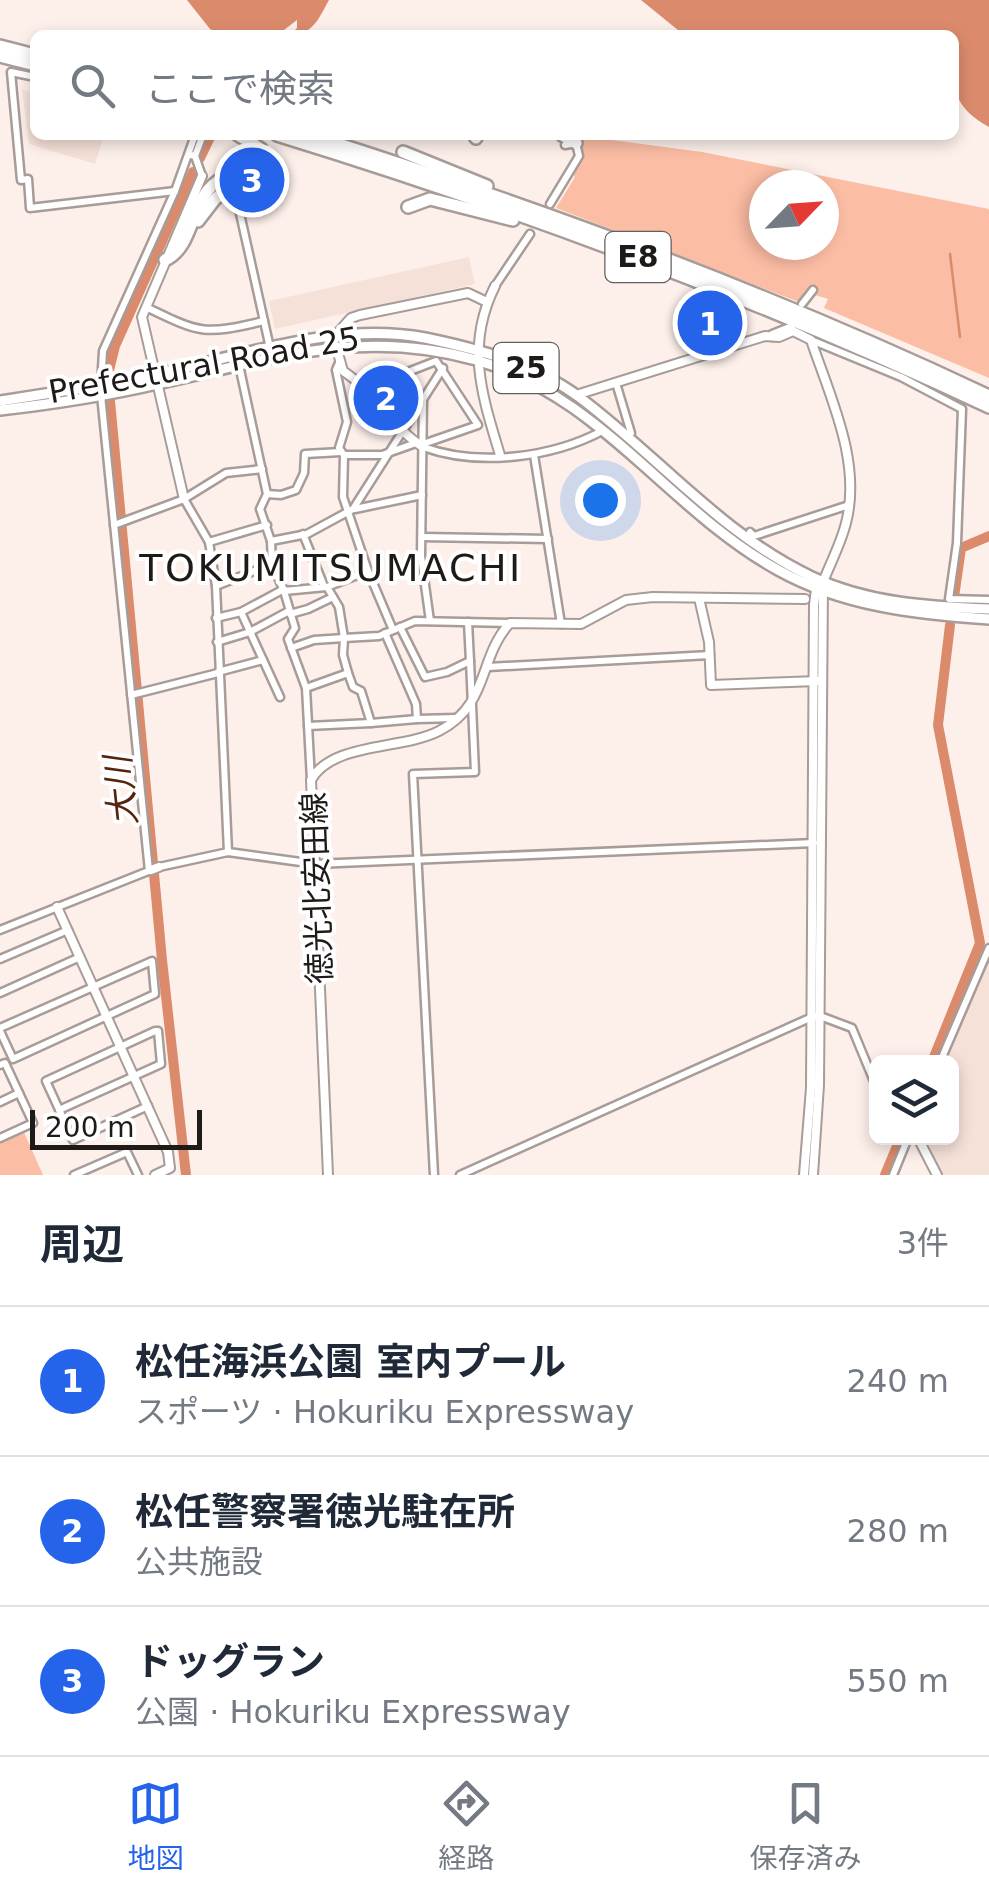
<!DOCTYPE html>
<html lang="ja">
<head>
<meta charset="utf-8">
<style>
  body { margin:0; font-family:"DejaVu Sans","Noto Sans JP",sans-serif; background:#f2f2f3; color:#1f2937 }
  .controls { position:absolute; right:30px; bottom:30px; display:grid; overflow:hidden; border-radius:15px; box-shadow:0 5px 15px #0003 }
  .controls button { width:90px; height:90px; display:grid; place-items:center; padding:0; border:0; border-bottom:2px solid #e0e1e3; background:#fff; color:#1f2937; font:50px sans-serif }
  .compass { position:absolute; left:749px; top:170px; width:90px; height:90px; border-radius:50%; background:#fff; box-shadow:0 5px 15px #0003; rotate:65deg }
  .scale { position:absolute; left:30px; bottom:25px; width:172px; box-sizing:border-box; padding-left:10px; border:5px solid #1e1a18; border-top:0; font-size:28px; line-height:35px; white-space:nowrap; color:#1e1a18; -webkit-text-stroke:8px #fff; paint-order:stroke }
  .you { position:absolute; left:600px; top:500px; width:35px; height:35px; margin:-25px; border:8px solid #fff; border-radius:50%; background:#1a73e8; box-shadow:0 0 0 15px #1a73e833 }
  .badge { display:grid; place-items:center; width:65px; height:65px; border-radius:50%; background:#2563eb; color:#fff; font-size:32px; font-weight:700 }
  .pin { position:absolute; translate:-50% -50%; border:5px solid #fff; box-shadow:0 2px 10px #0006 }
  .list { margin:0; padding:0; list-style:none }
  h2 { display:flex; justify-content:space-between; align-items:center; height:130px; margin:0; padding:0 40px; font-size:42px }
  h2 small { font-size:32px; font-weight:400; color:#747a83 }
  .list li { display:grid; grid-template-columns:65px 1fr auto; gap:30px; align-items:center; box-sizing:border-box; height:150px; padding:0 40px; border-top:2px solid #e0e1e3 }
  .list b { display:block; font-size:38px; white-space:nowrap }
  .list p { margin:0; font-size:32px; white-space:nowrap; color:#747a83 }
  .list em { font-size:32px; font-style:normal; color:#747a83 }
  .icon { flex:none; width:55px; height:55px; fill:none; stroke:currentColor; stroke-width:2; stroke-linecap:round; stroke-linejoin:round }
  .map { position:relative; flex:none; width:989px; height:1175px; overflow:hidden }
  .search { position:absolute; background:#fff; box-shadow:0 5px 15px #0003; left:30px; right:30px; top:30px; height:110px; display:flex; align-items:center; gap:25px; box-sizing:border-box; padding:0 35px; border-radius:15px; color:#747a83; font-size:38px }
  .sheet { height:580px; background:#fff }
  nav { display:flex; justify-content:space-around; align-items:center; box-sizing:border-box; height:140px; border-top:2px solid #e0e1e3; background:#fff; font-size:28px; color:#747a83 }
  nav a { display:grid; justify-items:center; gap:5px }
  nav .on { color:#2563eb }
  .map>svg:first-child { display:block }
  .built { fill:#f5e1d8 }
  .green { fill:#fbbda4; fill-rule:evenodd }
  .water { fill:#db8b6c }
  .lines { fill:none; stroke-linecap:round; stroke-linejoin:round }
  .stream { stroke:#db8b6c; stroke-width:2.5 }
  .river { stroke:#db8b6c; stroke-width:10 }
  .street-casing { stroke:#a89c98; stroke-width:11 }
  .secondary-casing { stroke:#a89c98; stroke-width:12 }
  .primary-casing { stroke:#a89c98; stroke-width:14 }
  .highway-casing { stroke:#a89c98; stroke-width:16 }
  .street { stroke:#fff; stroke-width:6 }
  .secondary { stroke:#fff; stroke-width:8 }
  .primary { stroke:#fff; stroke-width:9 }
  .highway { stroke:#fff; stroke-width:11 }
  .labels { text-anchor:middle; stroke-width:8; stroke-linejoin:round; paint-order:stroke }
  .shield { fill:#fff; stroke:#625f5d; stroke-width:2.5 }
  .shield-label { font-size:30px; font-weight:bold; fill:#1e1a18 }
  .street-label { font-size:32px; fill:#1e1a18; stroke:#fff }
  .water-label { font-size:35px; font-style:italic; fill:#56240d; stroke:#fff }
  .quarter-label { font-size:38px; letter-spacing:2.5px; fill:#1e1a18; stroke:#fff }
</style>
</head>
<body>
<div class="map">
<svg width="989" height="1175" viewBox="0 0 989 1175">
  <rect width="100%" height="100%" fill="#fdf0eb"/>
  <g class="built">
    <path d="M 22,89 L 35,94 L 35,135 L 104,135 L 95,164 L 29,144 Z"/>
    <path d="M 469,257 L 475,284 L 275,329 L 269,301 Z"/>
    <path d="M 989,958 L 989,1175 L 941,1175 L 926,1138 L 952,1138 L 952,1062 L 943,1062 Z"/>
  </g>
  <g class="green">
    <path d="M 582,136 L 702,152 L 989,209 L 989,378 L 824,308 L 828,299 L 808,293 L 799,302 L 556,208 L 575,177 L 572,174 L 582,150 ZM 764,185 L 824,185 L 824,245 L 764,245 Z"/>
    <path d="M 23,1130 L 43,1175 L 0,1175 L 0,1140 Z"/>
  </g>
  <g class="water">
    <path d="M 187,0 L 329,0 C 319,18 313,35 290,35 L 297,28 L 297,20 L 284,30 L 269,35 L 221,35 L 210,29 Z"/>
    <path d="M 641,0 L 989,0 L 989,127 C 945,103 954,78 954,35 L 684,35 Z"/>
  </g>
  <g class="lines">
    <path class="stream" d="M 950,254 L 960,337"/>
    <g class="river">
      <path d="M 200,158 L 211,135"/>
      <path d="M 107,378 L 115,346 L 193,172"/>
      <path d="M 110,401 L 162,960 L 186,1175"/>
      <path d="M 954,597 L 961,548 L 989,536"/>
      <path d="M 932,1062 L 980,943 L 938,725 L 950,625"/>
      <path d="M 885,1175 L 900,1139"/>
    </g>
    <defs>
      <g id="street">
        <path d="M 35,77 L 11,72 L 21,180 L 28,179 L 30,208 L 175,191"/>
        <path d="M 191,155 L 195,156 L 202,176"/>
        <path d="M 195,156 L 203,135"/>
        <path d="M 550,204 L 579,156 L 576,143 L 565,145"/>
        <path d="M 239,209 L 270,348"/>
        <path d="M 495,286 L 530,234"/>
        <path d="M 802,304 L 813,290"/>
        <path d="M 146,307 C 202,334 203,335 264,321"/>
        <path d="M 773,337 L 772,334 L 792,326"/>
        <path d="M 811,340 L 901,377 L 962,409 L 957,543 L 949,599 L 989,600"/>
        <path d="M 339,363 L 336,370 L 347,422 L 339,448 L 344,455 L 343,497 L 368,571 L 393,630"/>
        <path d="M 239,365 L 267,494 L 260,509 L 271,541 L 272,564 L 284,591 L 295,628 L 288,639 L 306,688 L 311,780"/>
        <path d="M 387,380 L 436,361 L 478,425 L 423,444"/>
        <path d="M 616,383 L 631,433"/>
        <path d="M 101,385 L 103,351 L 175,191 L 195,135"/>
        <path d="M 101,395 L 149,871"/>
        <path d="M 423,399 L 421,556 L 430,621"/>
        <path d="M 423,447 C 479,467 552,458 604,430"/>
        <path d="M 344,455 L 382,455 L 416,443"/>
        <path d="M 534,455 L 561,624"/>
        <path d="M 267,494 L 281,495 L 296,490 L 304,473 L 305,454 L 341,452"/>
        <path d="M 184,499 L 209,542 L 216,586 L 228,852"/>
        <path d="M 355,509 L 422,495"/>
        <path d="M 114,525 L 184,499 L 226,473 L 262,469"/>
        <path d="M 750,532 L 754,536 L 849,505"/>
        <path d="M 303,534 L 324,586"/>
        <path d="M 422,537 L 548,539"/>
        <path d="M 271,541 L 307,534 L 353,509 L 443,368"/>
        <path d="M 209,542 L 267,525"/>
        <path d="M 216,586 L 272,564"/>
        <path d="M 284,591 L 326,587"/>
        <path d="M 241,612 L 280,697"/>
        <path d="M 290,614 L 308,609 L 333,597"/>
        <path d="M 216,618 L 241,612 L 284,589"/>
        <path d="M 400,627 L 425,677 L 447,672 L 470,661 L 468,622"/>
        <path d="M 385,633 L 416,704 L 417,719 L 457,718"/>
        <path d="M 217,642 L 250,632 L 289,611"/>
        <path d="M 291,648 L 314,640 L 344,638 L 339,607 L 327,587 L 368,571"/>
        <path d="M 488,667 L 710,655"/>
        <path d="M 218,672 L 263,660"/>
        <path d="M 306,688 L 348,673 L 343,655 L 344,638 L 379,636 L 415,621 L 510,623"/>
        <path d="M 131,695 L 218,673"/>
        <path d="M 371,723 L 417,719"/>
        <path d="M 308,726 L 371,723 L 361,691 L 353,687 L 348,673"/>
        <path d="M 159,867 L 228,852 L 315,864 L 814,843"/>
        <path d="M 0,930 L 151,870"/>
        <path d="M 0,959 L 68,930"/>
        <path d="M 0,993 L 80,957"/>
        <path d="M 0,1028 L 152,961 L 155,994 L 13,1059 L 0,1031"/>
        <path d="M 940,1062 L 989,948"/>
        <path d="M 0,1065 L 5,1063 L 33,1123 L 0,1138"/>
        <path d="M 0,1102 L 19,1093"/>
        <path d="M 59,1110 L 161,1064 L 158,1031 L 155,1031 L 46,1081 L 73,1140 L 148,1106"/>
        <path d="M 74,1175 L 127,1152 L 138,1175"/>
        <path d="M 434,1175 L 413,774 L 475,772 L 470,661"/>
        <path d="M 460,1175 L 812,1017 L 820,1016 L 852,1028 L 876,1086"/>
        <path d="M 893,1175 L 908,1138"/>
      </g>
      <g id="secondary">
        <path d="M 495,286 C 465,346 482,395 500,455"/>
        <path d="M 335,336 L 351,318 L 360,315 L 468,293 L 487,302"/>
        <path d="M 336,346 L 343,371 C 374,391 391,427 423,447"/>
        <path d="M 576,395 L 765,336 L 779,337 L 793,331 L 811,340 C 830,397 862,462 846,523 C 841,543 831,562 823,582 L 816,589 L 814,605 L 811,1088 L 804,1175"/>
        <path d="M 184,499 L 142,317 L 202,176"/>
        <path d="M 699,598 L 709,642 L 711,685 L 818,681"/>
        <path d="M 151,870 L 159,867"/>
        <path d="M 57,907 L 168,1152 L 170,1168 L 155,1175"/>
        <path d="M 918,1138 L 937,1175"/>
        <path d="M 328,1175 L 311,780 C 332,742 402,750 439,731 C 490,705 478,657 510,623 L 581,624 L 626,600 L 653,597 L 805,599"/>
        <path d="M 813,1175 L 819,1085 L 823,586"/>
      </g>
      <g id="primary">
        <path d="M 0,401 C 52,393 105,385 157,374 C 242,356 336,321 425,338 C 478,349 535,364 579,397 C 658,456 721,534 812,577 C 868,603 928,607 989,609"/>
        <path d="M 0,410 C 53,404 105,396 157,384 C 269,360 361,327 476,360 C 600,395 669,510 778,570 C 843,606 915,614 989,619"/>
      </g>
      <g id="highway">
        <path d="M 0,46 L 35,55"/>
        <path d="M 0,56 L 35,65"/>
        <path d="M 277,135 C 521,210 758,299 989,407"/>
        <path d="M 310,135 C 542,208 769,292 989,396"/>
        <path d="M 474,135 L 476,138"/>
        <path d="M 562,135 L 576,143"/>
        <path d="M 403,152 L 487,186"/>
        <path d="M 408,207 L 430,199 L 513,220"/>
        <path d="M 198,221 L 215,199 L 248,172"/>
        <path d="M 165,260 C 193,247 190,206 212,186 C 226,172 246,170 262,160 L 261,149 L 238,135"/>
      </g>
    </defs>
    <use href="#street" class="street-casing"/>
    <use href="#secondary" class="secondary-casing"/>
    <use href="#primary" class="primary-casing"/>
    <use href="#highway" class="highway-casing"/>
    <use href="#street" class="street"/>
    <use href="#secondary" class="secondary"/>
    <use href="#primary" class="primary"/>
    <use href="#highway" class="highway"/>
  </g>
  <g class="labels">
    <g class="shield">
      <rect x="605.5" y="232" width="65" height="50" rx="8"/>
      <rect x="493.5" y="343" width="65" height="50" rx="8"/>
    </g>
    <g class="shield-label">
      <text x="638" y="267">E8</text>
      <text x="526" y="378">25</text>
    </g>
    <g class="street-label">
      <text transform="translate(204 365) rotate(-10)" y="11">Prefectural Road 25</text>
      <text transform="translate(317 888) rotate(-92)" y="11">徳光北安田線</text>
    </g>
    <g class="water-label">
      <text transform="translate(121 791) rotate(-96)" y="12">大川</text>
    </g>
    <g class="quarter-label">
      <text x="331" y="581">TOKUMITSUMACHI</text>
    </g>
  </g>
</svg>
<div class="controls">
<button><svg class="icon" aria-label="layers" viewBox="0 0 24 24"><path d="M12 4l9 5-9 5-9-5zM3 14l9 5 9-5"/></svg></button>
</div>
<svg class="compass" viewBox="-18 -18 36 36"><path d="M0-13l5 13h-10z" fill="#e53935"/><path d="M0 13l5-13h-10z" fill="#747a83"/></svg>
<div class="scale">200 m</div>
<div class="you"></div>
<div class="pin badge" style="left:710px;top:323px">1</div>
<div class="pin badge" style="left:386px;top:398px">2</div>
<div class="pin badge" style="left:252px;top:180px">3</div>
<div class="search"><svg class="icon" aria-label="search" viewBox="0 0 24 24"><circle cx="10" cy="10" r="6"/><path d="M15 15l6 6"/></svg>ここで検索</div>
</div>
<section class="sheet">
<h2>周辺<small>3件</small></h2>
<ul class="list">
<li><span class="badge">1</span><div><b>松任海浜公園 室内プール</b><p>スポーツ · Hokuriku Expressway</p></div><em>240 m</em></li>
<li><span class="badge">2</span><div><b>松任警察署徳光駐在所</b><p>公共施設</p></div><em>280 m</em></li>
<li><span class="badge">3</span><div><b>ドッグラン</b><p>公園 · Hokuriku Expressway</p></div><em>550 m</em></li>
</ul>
</section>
<nav>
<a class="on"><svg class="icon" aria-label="map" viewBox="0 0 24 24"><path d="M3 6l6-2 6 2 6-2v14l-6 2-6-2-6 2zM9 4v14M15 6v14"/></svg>地図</a>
<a><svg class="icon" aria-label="directions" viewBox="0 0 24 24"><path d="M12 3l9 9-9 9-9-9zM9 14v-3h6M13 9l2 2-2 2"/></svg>経路</a>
<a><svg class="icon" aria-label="saved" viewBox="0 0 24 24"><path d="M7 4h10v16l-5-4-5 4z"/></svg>保存済み</a>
</nav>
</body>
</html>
